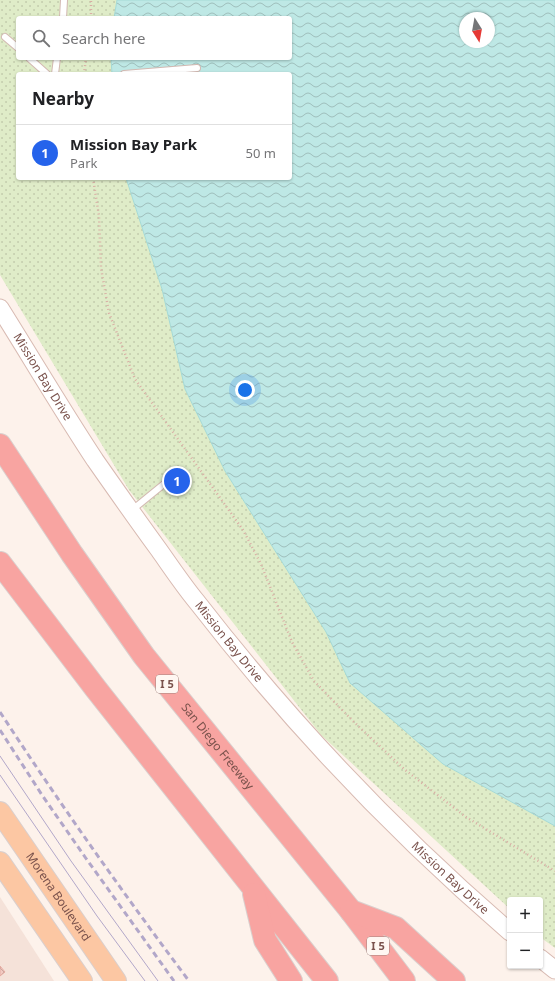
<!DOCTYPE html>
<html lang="en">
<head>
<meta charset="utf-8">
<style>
  body { margin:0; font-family:"Noto Sans",sans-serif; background:#f2f2f2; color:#202124 }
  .controls { position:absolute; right:12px; bottom:12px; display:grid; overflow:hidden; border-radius:4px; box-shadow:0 1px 3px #0004 }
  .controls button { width:36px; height:36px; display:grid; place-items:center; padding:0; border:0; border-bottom:1px solid #e0e0e0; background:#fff; color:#202124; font:20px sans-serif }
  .compass { position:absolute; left:459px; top:12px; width:36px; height:36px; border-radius:50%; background:#fff; box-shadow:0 1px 3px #0004; rotate:169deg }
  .you { position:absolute; left:245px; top:390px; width:14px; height:14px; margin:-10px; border:3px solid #fff; border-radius:50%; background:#1a73e8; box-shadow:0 0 0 6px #1a73e833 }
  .badge { display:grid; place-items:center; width:26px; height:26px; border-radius:50%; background:#2563eb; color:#fff; font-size:13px; font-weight:700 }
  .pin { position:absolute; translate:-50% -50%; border:2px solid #fff; box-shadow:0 1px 4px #0006 }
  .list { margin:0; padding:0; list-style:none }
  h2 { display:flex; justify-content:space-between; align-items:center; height:52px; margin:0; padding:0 16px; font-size:17px }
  h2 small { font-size:13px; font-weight:400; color:#757577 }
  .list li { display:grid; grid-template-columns:26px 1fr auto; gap:12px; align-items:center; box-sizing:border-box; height:56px; padding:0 16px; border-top:1px solid #e0e0e0 }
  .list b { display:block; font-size:15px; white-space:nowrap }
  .list p { margin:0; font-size:13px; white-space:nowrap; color:#757577 }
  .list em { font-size:13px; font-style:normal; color:#757577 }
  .icon { flex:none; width:22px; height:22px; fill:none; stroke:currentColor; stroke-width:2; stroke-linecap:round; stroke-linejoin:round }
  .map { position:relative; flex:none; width:555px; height:981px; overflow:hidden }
  .search { position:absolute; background:#fff; box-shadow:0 1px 3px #0004; left:16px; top:16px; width:276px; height:44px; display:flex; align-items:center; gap:10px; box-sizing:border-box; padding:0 14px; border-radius:4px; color:#757577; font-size:15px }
  .panel { position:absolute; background:#fff; box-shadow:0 1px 3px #0004; left:16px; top:72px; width:276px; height:108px; border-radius:4px }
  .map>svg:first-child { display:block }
  .residential { fill:#f5e2d9 }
  .park { fill:url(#park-dots) }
  .water { fill:url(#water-waves); stroke:#a4dad6; fill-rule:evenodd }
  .building { fill:url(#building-cross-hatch); stroke:#e6aca2 }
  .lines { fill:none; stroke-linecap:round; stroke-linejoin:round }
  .service-casing { stroke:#d3b9b2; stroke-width:8 }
  .secondary-casing { stroke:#d8bab2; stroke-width:19 }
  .primary-casing { stroke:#dacfcd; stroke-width:22 }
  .motorway-casing { stroke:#dacfcd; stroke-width:24 }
  .path { stroke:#d9ada4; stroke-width:2.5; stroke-dasharray:1 3; stroke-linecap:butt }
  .service { stroke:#fff; stroke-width:6 }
  .secondary { stroke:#fff; stroke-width:17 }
  .primary { stroke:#fcc7a3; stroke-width:20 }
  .motorway { stroke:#f8a4a1; stroke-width:22 }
  .tram { stroke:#b2a7c9; stroke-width:1 }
  .rail { stroke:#b2a7c9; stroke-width:3; stroke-dasharray:6 4; stroke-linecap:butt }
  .labels { text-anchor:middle; stroke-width:3; stroke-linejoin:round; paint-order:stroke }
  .shield { fill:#fff7f2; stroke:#a2847e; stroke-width:1 }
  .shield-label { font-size:11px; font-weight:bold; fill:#7a524c }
  .street-label { font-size:12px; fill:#7a524c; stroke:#fff7f2 }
</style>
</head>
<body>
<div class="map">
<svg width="555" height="981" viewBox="0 0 555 981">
  <defs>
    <pattern id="park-dots" width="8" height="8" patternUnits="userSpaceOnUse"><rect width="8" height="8" fill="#dfecc8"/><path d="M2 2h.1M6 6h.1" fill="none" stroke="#c3ccad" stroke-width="1.8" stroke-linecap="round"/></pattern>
    <pattern id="water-waves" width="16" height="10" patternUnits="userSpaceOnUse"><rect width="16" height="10" fill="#bee8e5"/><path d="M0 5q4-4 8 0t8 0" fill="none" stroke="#9fbfbc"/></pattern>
    <pattern id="building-cross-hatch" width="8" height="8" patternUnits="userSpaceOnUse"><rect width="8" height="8" fill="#f3cac2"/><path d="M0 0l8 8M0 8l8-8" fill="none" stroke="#caa7a0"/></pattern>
  </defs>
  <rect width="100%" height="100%" fill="#fdf2eb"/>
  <path class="residential" d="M 0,897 L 54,981 L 0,981 Z"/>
  <path class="park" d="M 0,0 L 117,0 L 114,18 L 18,18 L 18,58 L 111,58 L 112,74 L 18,74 L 18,178 L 126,178 L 162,289 L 185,389 L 225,471 L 326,632 L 350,683 L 443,764 L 555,826 L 555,948 L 540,937 L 540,900 L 510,900 L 510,909 L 321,735 L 129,490 L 0,275 Z"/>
  <path class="water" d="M 117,0 L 555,0 L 555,826 L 443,764 L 350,683 L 326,632 L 225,471 L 185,389 L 162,289 L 126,178 L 290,178 L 290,74 L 112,74 L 111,58 L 290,58 L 290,18 L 114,18 ZM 465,18 L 489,18 L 489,42 L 465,42 Z"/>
  <path class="building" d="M 0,966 L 5,972 L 0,976 Z"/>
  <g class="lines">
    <defs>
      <g id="service">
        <path d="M 63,18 L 64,0"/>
        <path d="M 5,37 L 18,48"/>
        <path d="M 29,58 L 47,74"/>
        <path d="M 55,74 L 57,58"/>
        <path d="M 124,74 L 197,68"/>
        <path d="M 132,510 L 175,475"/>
      </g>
      <g id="secondary">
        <path id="s1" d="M 0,308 C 32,359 62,410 95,460 C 116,490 137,520 159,550 C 171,567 183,585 197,602 C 290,722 395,833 510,932"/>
        <path d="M 540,958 L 555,970"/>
      </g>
      <g id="primary">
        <path id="s2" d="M 0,812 L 116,981"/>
        <path d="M 0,862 L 82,981"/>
      </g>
      <g id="motorway">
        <path id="s3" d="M 0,445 L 72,554 L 144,656 L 351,911 L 404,981"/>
        <path d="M 0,563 L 96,689 L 327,981"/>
        <path d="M 254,894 L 265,940 L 291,981"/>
        <path d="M 351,911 L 396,928 L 454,981"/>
      </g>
    </defs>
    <use href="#service" class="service-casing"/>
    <use href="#secondary" class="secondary-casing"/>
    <use href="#primary" class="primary-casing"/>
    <use href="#motorway" class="motorway-casing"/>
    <g class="path">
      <path d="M 91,18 L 91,0"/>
      <path d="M 84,74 L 86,58"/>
      <path d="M 93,178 L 99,216 L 101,268 L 109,313 L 135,379 L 243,530 L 261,564 L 292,642 L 314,681 L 353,721 L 404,769 L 466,817 L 555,871"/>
    </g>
    <use href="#service" class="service"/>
    <use href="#secondary" class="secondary"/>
    <use href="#primary" class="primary"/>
    <use href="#motorway" class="motorway"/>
    <g class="tram">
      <path d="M 0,756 L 71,861 L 158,981"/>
      <path d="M 0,775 L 97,916 L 145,981"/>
    </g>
    <g class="rail">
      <path d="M 0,712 C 60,804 123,893 189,981"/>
      <path d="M 0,730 L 42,795 L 85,857 L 174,981"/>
    </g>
  </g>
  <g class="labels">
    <g class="shield">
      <rect x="156" y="675" width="22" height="18" rx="3"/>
      <rect x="367" y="937" width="22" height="18" rx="3"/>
    </g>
    <g class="shield-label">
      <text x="167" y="688">I 5</text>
      <text x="378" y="950">I 5</text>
    </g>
    <g class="street-label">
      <text dy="4" stroke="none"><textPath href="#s1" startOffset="81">Mission Bay Drive</textPath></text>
      <text dy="4" stroke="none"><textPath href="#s1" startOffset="405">Mission Bay Drive</textPath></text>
      <text dy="4" stroke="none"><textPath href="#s3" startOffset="372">San Diego Freeway</textPath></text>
      <text dy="4" stroke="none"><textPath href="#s1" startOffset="729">Mission Bay Drive</textPath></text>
      <text dy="4" stroke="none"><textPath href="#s2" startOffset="103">Morena Boulevard</textPath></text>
    </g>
  </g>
</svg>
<div class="controls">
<button>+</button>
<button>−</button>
</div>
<svg class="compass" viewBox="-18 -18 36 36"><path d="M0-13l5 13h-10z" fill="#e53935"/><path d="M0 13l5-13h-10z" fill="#757577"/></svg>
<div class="you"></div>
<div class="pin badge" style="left:177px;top:481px">1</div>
<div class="search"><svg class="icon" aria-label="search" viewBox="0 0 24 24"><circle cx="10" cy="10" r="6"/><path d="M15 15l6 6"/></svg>Search here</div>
<section class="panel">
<h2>Nearby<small></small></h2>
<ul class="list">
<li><span class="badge">1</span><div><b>Mission Bay Park</b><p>Park</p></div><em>50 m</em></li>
</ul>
</section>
</div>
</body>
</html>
